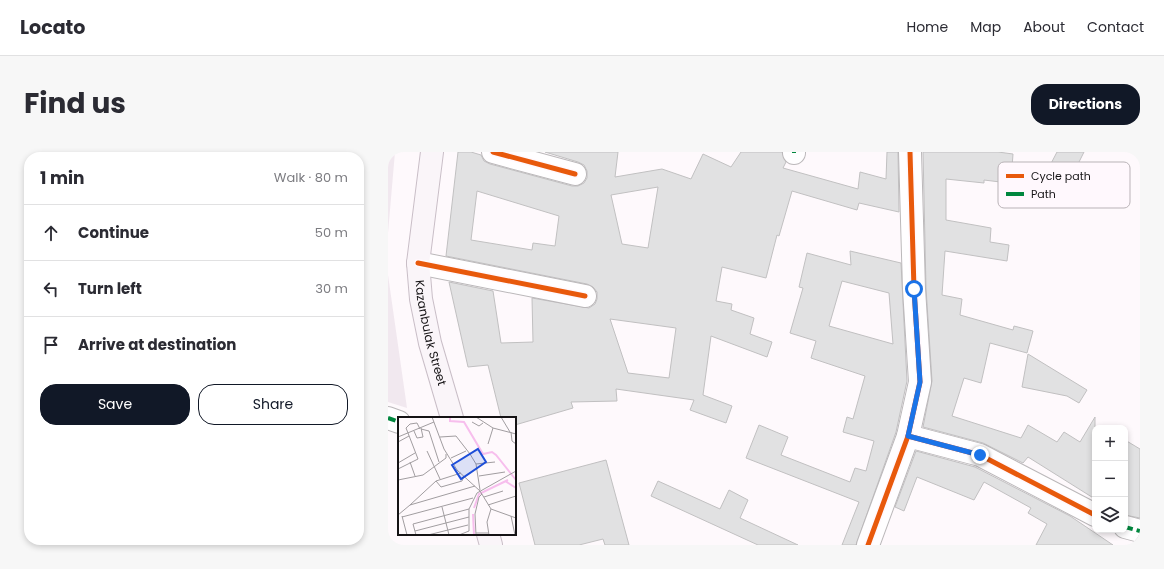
<!DOCTYPE html>
<html lang="en">
<head>
<meta charset="utf-8">
<style>
  body { margin:0; font-family:Poppins,sans-serif; background:#f7f7f7; color:#2b2b33 }
  .controls { position:absolute; right:12px; bottom:12px; display:grid; overflow:hidden; border-radius:8px; box-shadow:0 2px 6px #0003 }
  .controls button { width:36px; height:36px; display:grid; place-items:center; padding:0; border:0; border-bottom:1px solid #e1e1e2; background:#fff; color:#2b2b33; font:20px sans-serif }
  .stop { position:absolute; width:12px; height:12px; margin:-9px; border:3px solid #1a73e8; border-radius:50%; background:#fff }
  .stop.end { background:#1a73e8; border-color:#fff; box-shadow:0 1px 4px #0008 }
  .list { margin:0; padding:0; list-style:none }
  h2 { display:flex; justify-content:space-between; align-items:center; height:52px; margin:0; padding:0 16px; font-size:17px }
  h2 small { font-size:13px; font-weight:400; color:#7c7c81 }
  .list li { display:grid; grid-template-columns:26px 1fr auto; gap:12px; align-items:center; box-sizing:border-box; height:56px; padding:0 16px; border-top:1px solid #e1e1e2 }
  .list b { display:block; font-size:15px; white-space:nowrap }
  .list em { font-size:13px; font-style:normal; color:#7c7c81 }
  .actions { display:flex; gap:8px; padding:12px 16px }
  .actions a { flex:1; padding:9px 0; border:1px solid #111827; border-radius:16px; text-align:center; font-size:14px; color:#111827 }
  .actions .main { background:#111827; color:#fff }
  .icon { flex:none; width:22px; height:22px; fill:none; stroke:currentColor; stroke-width:2; stroke-linecap:round; stroke-linejoin:round }
  .map { position:relative; flex:none; width:752px; height:393px; overflow:hidden; border-radius:16px }
  header { display:flex; align-items:center; gap:24px; box-sizing:border-box; height:56px; padding:0 20px; background:#fff; border-bottom:1px solid #e1e1e2 }
  header strong { font-size:19px }
  nav { display:flex; gap:22px; margin-inline-start:auto; font-size:14px }
  .intro { display:flex; align-items:center; justify-content:space-between; box-sizing:border-box; height:96px; padding:0 24px }
  h1 { margin:0; font-size:28px }
  .button { padding:10px 18px; border-radius:16px; background:#111827; color:#fff; font-size:14px; font-weight:700 }
  main { display:flex; gap:24px; padding:0 24px }
  aside { flex:1; background:#fff; border-radius:16px; box-shadow:0 2px 6px #0003 }
  .map>svg:first-child { display:block }
  .built { fill:#f1e8ef }
  .building { fill:#e1e1e2; stroke:#c1c0c1; fill-rule:evenodd }
  .lines { fill:none; stroke-linecap:round; stroke-linejoin:round }
  .minor-casing { stroke:#bbb8ba; stroke-width:24 }
  .major-casing { stroke:#c9bec7; stroke-width:24 }
  .minor { stroke:#fffeff; stroke-width:22 }
  .major { stroke:#faf5f9; stroke-width:22 }
  .quiet { stroke:#00873e; stroke-width:4; stroke-dasharray:8 4; stroke-linecap:butt }
  .cycleway-casing { stroke:#fff8fd; stroke-width:8 }
  .cycleway { stroke:#e8590c; stroke-width:5 }
  .route { stroke:#1a73e8; stroke-width:5 }
  .labels { text-anchor:middle; stroke-width:3; stroke-linejoin:round; paint-order:stroke }
  .street-label { font-size:12px; fill:#151315; stroke:#fff8fd }
  .inset-river { fill:none; stroke:#f7beed; stroke-width:2 }
  .inset-road { fill:none; stroke:#a19da0; stroke-width:1 }
  .view { fill:#1d4ed8; fill-opacity:0.15; stroke:#1d4ed8; stroke-width:2 }
  .inset-edge { fill:none; stroke:#151315; stroke-width:2 }
  .key { fill:#fff8fd; stroke:#b9b3b7; stroke-width:1 }
  .key-label { font-size:11px; fill:#151315 }
</style>
</head>
<body>
<header>
<strong>Locato</strong>
<nav><a>Home</a><a>Map</a><a>About</a><a>Contact</a></nav>
</header>
<div class="intro"><h1>Find us</h1><a class="button">Directions</a></div>
<main>
<aside>
<h2>1 min<small>Walk · 80 m</small></h2>
<ul class="list">
<li><svg class="icon" aria-label="ahead" viewBox="0 0 24 24"><path d="M12 20V5M6 11l6-6 6 6"/></svg><div><b>Continue</b></div><em>50 m</em></li>
<li><svg class="icon" aria-label="left" viewBox="0 0 24 24"><path d="M17 20v-9H6M10 6l-5 5 5 5"/></svg><div><b>Turn left</b></div><em>30 m</em></li>
<li><svg class="icon" aria-label="arrive" viewBox="0 0 24 24"><path d="M6 21V4h12l-3 4 3 4H6"/></svg><div><b>Arrive at destination</b></div></li>
</ul>
<div class="actions"><a class="main">Save</a><a>Share</a></div>
</aside>
<div class="map">
<svg width="752" height="393" viewBox="0 0 752 393">
  <rect width="100%" height="100%" fill="#fef9fc"/>
  <g class="built">
    <path d="M 0,0 L 7,0 L 0,81 Z"/>
    <path d="M 0,123 L 19,256 L 0,250 Z"/>
  </g>
  <g class="building">
    <path d="M 70,0 L 83,0 L 93,3 L 96,9 L 102,12 L 184,34 L 190,34 L 196,31 L 199,26 L 199,19 L 196,13 L 190,10 L 157,0 L 230,0 L 227,25 L 274,17 L 303,27 L 315,2 L 343,15 L 353,0 L 394,0 L 398,10 L 395,16 L 470,37 L 472,20 L 498,27 L 499,0 L 510,0 L 511,60 L 471,51 L 469,58 L 404,39 L 391,84 L 389,83 L 378,126 L 334,115 L 328,149 L 344,152 L 343,158 L 366,166 L 362,182 L 384,190 L 379,205 L 323,184 L 315,243 L 344,254 L 338,271 L 302,258 L 306,248 L 228,237 L 229,249 L 183,250 L 185,256 L 127,273 L 127,266 L 113,266 L 100,213 L 80,215 L 61,130 L 105,139 L 113,191 L 145,190 L 144,146 L 201,156 L 207,152 L 209,147 L 209,140 L 205,135 L 199,132 L 58,104 ZM 270,35 L 260,96 L 234,92 L 223,43 ZM 89,39 L 171,64 L 167,94 L 145,91 L 144,98 L 83,88 ZM 222,167 L 288,176 L 281,226 L 240,221 Z"/>
    <path d="M 535,0 L 610,0 L 625,2 L 624,16 L 654,20 L 653,35 L 596,28 L 596,31 L 558,27 L 558,68 L 603,76 L 602,90 L 621,93 L 619,109 L 557,99 L 554,143 L 574,147 L 572,163 L 625,178 L 626,174 L 645,179 L 639,201 L 602,191 L 593,231 L 576,226 L 564,264 L 633,286 L 640,273 L 669,290 L 676,280 L 692,290 L 707,265 L 707,347 L 640,305 L 635,311 L 595,291 L 535,275 L 544,229 L 538,136 Z"/>
    <path d="M 669,0 L 696,0 L 679,34 L 657,23 Z"/>
    <path d="M 462,99 L 513,111 L 519,229 L 508,280 L 468,393 L 454,393 L 471,350 L 358,306 L 371,273 L 400,285 L 393,303 L 462,330 L 467,316 L 478,319 L 486,289 L 455,280 L 459,265 L 465,267 L 477,224 L 423,206 L 428,189 L 402,181 L 415,136 L 411,135 L 419,101 L 463,113 ZM 454,129 L 501,141 L 505,192 L 441,174 Z"/>
    <path d="M 640,202 L 699,238 L 691,251 L 679,244 L 634,235 Z"/>
    <path d="M 737,288 L 752,297 L 752,366 L 737,363 Z"/>
    <path d="M 528,299 L 587,315 L 682,364 L 725,393 L 648,393 L 659,372 L 640,361 L 643,356 L 596,330 L 586,348 L 529,325 L 516,359 L 507,355 Z"/>
    <path d="M 218,308 L 241,393 L 217,393 L 215,387 L 191,393 L 147,393 L 131,331 Z"/>
    <path d="M 270,329 L 332,357 L 341,338 L 360,348 L 352,366 L 410,393 L 370,393 L 263,344 Z"/>
  </g>
  <g class="lines">
    <defs>
      <g id="minor">
        <path d="M 105,0 L 187,22"/>
        <path d="M 406,1 L 406,0"/>
        <path d="M 30,111 L 197,144"/>
        <path d="M 0,266 L 11,270"/>
        <path d="M 520,284 L 592,303 L 707,363"/>
        <path d="M 737,375 L 752,379"/>
        <path d="M 480,393 L 520,284 L 532,230 L 526,137 L 522,0"/>
      </g>
      <g id="major">
        <path id="s1" d="M 44,0 L 30,111 L 33,147 L 42,191 L 64,266"/>
        <path d="M 100,382 L 103,393"/>
      </g>
    </defs>
    <use href="#minor" class="minor-casing"/>
    <use href="#major" class="major-casing"/>
    <use href="#minor" class="minor"/>
    <use href="#major" class="major"/>
    <g class="quiet">
      <path d="M 406,1 L 406,0"/>
      <path d="M 0,266 L 11,270"/>
      <path d="M 737,375 L 752,379"/>
    </g>
    <defs>
      <g id="cycleway">
        <path d="M 105,0 L 187,22"/>
        <path d="M 30,111 L 197,144"/>
        <path d="M 520,284 L 592,303 L 707,363"/>
        <path d="M 480,393 L 520,284 L 532,230 L 526,137 L 522,0"/>
      </g>
    </defs>
    <use href="#cycleway" class="cycleway-casing"/>
    <use href="#cycleway" class="cycleway"/>
  </g>
  <g class="lines">
    <path class="route" d="M 526,137 L 532,230 L 520,284 L 592,303"/>
  </g>
  <g class="labels">
    <g class="street-label">
      <text dy="4" stroke="none"><textPath href="#s1" startOffset="183">Kazanbulak Street</textPath></text>
    </g>
  </g>
  <g transform="translate(10 265)">
    <rect width="118" height="118" fill="#fef9fc"/>
    <path class="inset-river" d="M 52,0 L 52,4 L 66,5 L 85,37 L 94,35 L 98,38 L 118,63M 107,64 L 118,71M 76,91 L 81,77 L 110,63M 75,97 L 76,118"/>
    <path class="inset-road" d="M 34,0 L 46,32 L 59,53 L 82,74 L 93,92 L 118,101M 78,0 L 95,11 L 118,17M 103,0 L 112,15M 74,5 L 81,9 L 85,6M 23,12 L 31,14 L 41,45M 16,14 L 19,21 L 25,20 L 23,11M 113,15 L 114,24 L 118,27M 10,16 L 8,11 L 12,7 L 19,6 L 22,12M 0,20 L 36,5M 42,20 L 58,19 L 72,37 L 78,47 L 82,73M 0,25 L 11,19M 90,27 L 95,11M 29,34 L 42,62M 53,41 L 68,34M 12,45 L 17,59M 0,46 L 17,36M 78,47 L 97,45M 0,52 L 20,42 L 10,16M 81,59 L 107,55M 0,63 L 25,58 L 48,41 L 48,37M 38,64 L 43,70 L 64,64 L 66,59M 86,80 L 105,74M 12,88 L 38,64 L 63,56M 90,88 L 118,79M 44,90 L 51,118M 0,98 L 12,88 L 77,69M 4,99 L 9,118M 113,99 L 117,118M 4,100 L 75,81M 17,114 L 71,100M 78,116 L 91,116M 18,118 L 15,107 L 71,92M 30,118 L 70,108M 61,118 L 71,114 L 71,92 L 79,76 L 118,54M 78,118 L 77,97 L 81,80 L 84,77M 91,118 L 89,105 L 93,92"/>
    <path class="view" d="M 80,32 L 88,45 L 63,62 L 54,48 Z"/>
    <rect width="118" height="118" class="inset-edge"/>
  </g>
  <rect x="610" y="10" width="132" height="46" rx="6" class="key"/>
  <rect x="618" y="22" width="18" height="4" fill="#e8590c"/>
  <rect x="618" y="40" width="18" height="4" fill="#00873e"/>
  <g class="key-label">
    <text x="643" y="28">Cycle path</text>
    <text x="643" y="46">Path</text>
  </g>
</svg>
<div class="controls">
<button>+</button>
<button>−</button>
<button><svg class="icon" aria-label="layers" viewBox="0 0 24 24"><path d="M12 4l9 5-9 5-9-5zM3 14l9 5 9-5"/></svg></button>
</div>
<div class="stop" style="left:526px;top:137px"></div>
<div class="stop end" style="left:592px;top:303px"></div>
</div>
</main>
</body>
</html>
